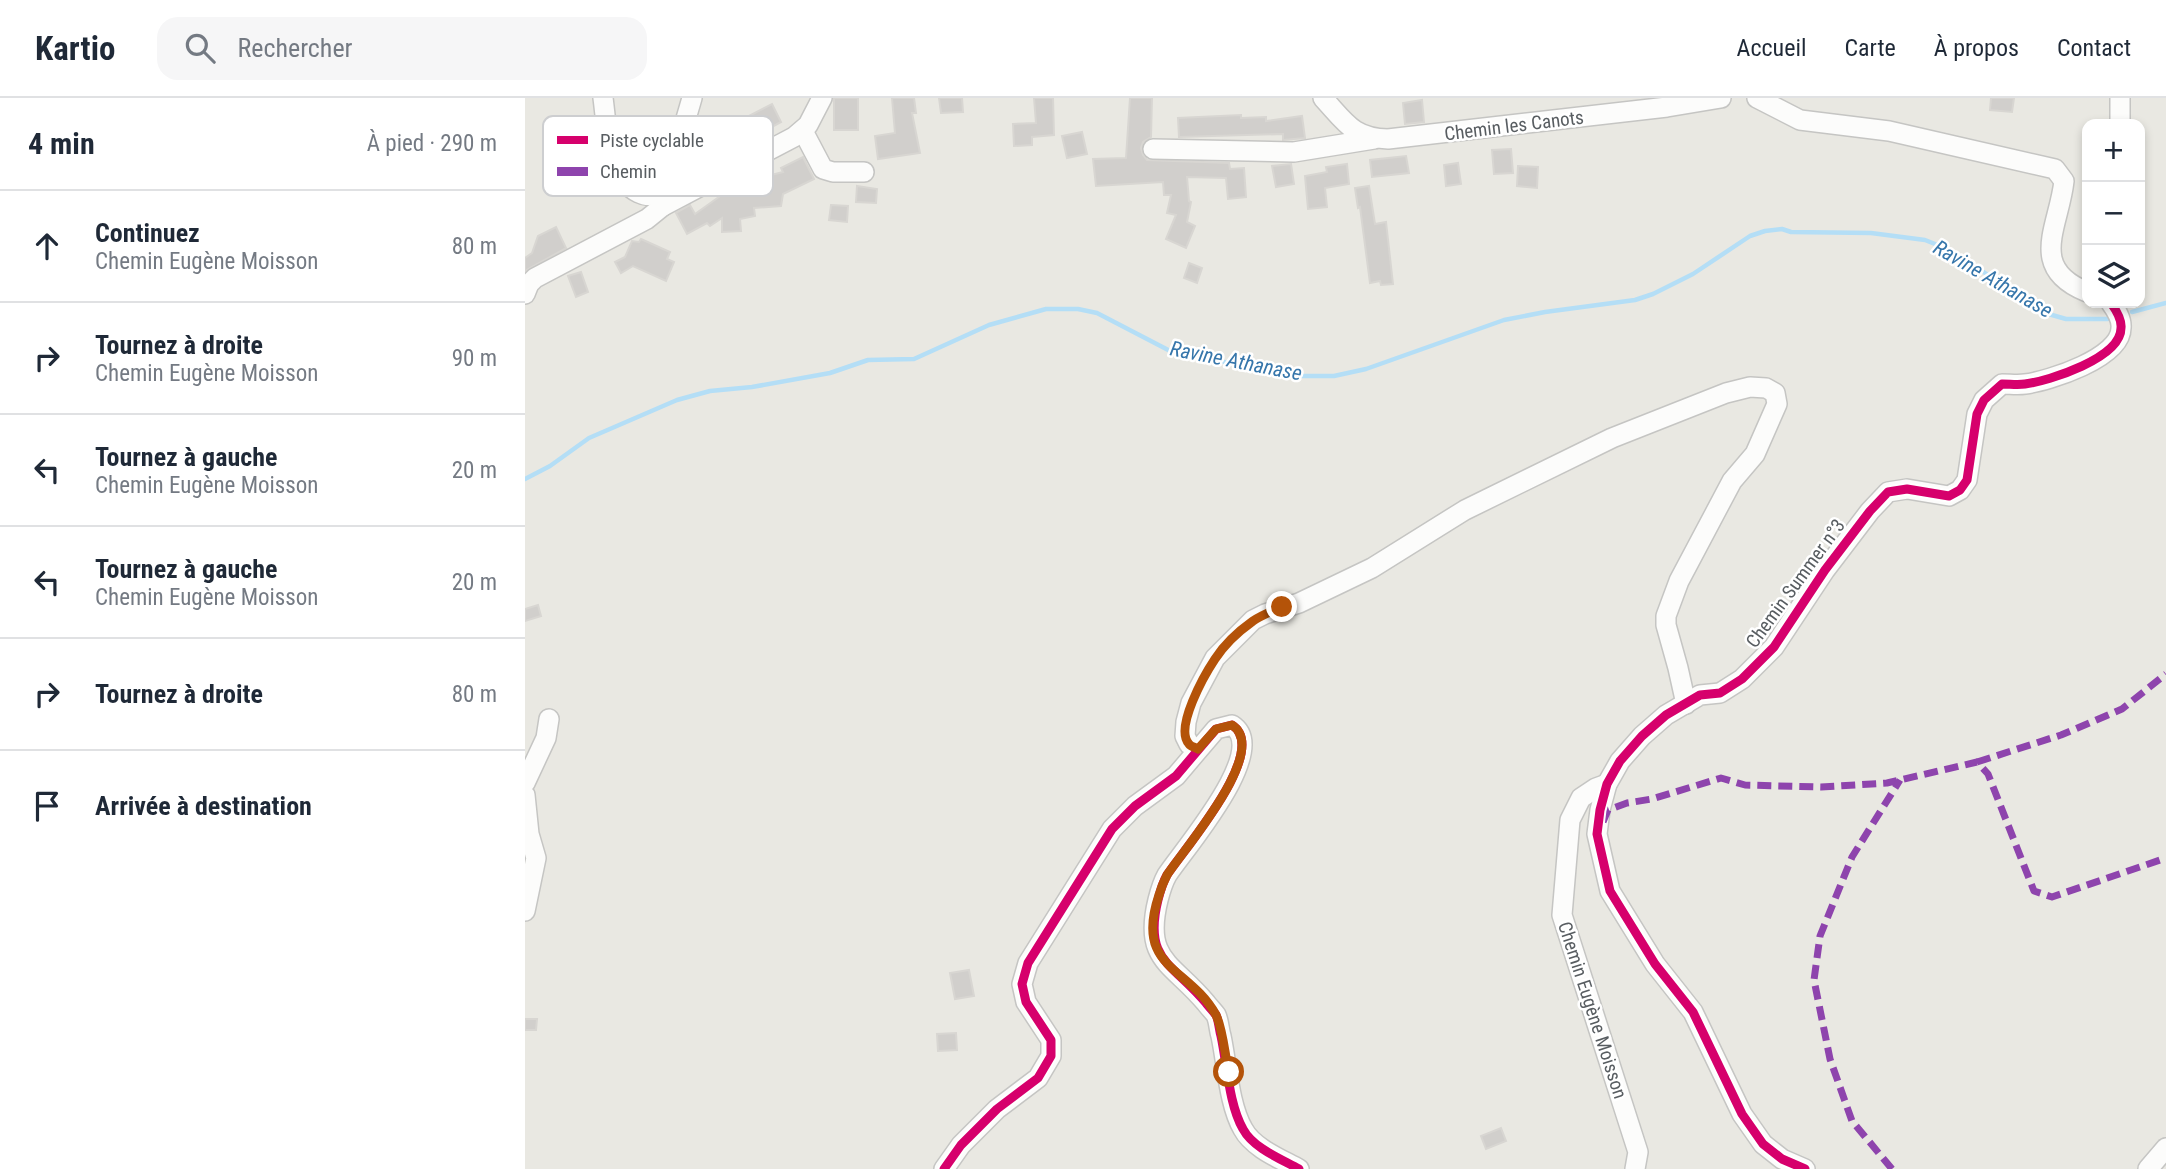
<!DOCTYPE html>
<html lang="fr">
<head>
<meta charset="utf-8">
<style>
  body { margin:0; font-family:"Roboto Condensed",sans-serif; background:#f6f6f7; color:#1f2937 }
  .controls { position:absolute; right:21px; top:21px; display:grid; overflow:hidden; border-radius:14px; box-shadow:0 4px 10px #0003 }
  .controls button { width:63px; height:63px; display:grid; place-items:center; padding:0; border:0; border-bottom:2px solid #e0e1e3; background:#fff; color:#1f2937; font:35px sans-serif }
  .stop { position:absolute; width:21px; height:21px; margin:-16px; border:5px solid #b45309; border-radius:50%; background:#fff }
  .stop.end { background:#b45309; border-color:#fff; box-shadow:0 2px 7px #0008 }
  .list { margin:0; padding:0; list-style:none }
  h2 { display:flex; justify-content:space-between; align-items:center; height:91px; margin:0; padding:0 28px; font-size:30px }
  h2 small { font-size:23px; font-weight:400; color:#747a83 }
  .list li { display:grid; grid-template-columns:46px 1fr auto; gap:21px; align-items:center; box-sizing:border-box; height:112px; padding:0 28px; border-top:2px solid #e0e1e3 }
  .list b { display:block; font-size:26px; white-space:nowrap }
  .list p { margin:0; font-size:23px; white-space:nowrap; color:#747a83 }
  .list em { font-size:23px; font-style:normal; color:#747a83 }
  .icon { flex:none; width:38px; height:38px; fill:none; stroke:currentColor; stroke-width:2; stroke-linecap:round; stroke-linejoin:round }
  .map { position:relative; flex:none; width:1641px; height:1071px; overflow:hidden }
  header { display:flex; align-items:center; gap:42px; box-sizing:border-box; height:98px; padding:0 35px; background:#fff; border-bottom:2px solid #e0e1e3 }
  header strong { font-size:33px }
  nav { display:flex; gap:38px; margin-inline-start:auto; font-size:24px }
  .search { width:490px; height:63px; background:#f6f6f7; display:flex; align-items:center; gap:18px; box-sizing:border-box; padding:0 24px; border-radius:21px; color:#747a83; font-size:26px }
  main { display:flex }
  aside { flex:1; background:#fff }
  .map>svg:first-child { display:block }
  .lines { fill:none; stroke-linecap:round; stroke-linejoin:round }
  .stream { stroke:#b4def6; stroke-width:4.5 }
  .building { fill:#d1cfcc; stroke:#d8d6d2; stroke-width:2 }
  .minor-casing { stroke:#c5c5c3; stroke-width:22 }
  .minor { stroke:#fcfcfb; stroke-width:19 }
  .quiet { stroke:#8e44ad; stroke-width:7; stroke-dasharray:14 7; stroke-linecap:butt }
  .cycleway-casing { stroke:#fff; stroke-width:13 }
  .cycleway { stroke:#d6006c; stroke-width:9 }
  .route { stroke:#b45309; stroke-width:9 }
  .labels { text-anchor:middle; stroke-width:5; stroke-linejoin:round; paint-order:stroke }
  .street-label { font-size:19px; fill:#585d61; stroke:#fff }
  .water-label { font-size:21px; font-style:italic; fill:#3676ab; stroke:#fff }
  .key { fill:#fff; stroke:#cdced0; stroke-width:2 }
  .key-label { font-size:19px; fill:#585d61 }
</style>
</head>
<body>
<header>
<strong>Kartio</strong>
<div class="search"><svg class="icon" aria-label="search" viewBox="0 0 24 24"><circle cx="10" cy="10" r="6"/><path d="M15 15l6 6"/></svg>Rechercher</div>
<nav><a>Accueil</a><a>Carte</a><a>À propos</a><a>Contact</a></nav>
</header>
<main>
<aside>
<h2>4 min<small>À pied · 290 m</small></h2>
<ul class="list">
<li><svg class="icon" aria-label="ahead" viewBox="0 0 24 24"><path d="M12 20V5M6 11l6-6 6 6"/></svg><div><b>Continuez</b><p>Chemin Eugène Moisson</p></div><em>80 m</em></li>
<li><svg class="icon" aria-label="right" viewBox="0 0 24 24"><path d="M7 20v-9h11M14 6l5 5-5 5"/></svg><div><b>Tournez à droite</b><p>Chemin Eugène Moisson</p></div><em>90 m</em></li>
<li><svg class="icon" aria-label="left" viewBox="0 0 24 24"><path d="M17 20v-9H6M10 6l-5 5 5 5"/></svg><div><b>Tournez à gauche</b><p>Chemin Eugène Moisson</p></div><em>20 m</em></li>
<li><svg class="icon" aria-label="left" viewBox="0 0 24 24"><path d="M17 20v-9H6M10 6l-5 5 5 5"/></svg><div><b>Tournez à gauche</b><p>Chemin Eugène Moisson</p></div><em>20 m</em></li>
<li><svg class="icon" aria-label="right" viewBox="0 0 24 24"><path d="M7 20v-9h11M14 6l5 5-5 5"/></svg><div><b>Tournez à droite</b></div><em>80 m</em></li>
<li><svg class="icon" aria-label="arrive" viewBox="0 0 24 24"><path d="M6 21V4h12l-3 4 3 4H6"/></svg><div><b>Arrivée à destination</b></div></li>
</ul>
</aside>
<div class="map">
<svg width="1641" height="1071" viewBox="0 0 1641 1071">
  <rect width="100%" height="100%" fill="#e9e8e2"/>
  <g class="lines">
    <g class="stream">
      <path d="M 1607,214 L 1641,205"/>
      <path d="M 0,381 L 25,368 L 64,340 L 152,302 L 185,293 L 227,289 L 305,275 L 343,262 L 389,261 L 464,227 L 521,211 L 553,211 L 572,215 L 649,255 L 778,278 L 809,278 L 841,271 L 979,222 L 1020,214 L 1110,202 L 1128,196 L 1168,176 L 1225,138 L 1240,133 L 1257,131 L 1266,134 L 1346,135 L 1400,142 L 1410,146 L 1451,169 L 1520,215 L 1541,221 L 1583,221"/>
    </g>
  </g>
  <g class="building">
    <rect x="309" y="0" width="24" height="32"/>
    <path d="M 367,0 L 389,0 L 391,15 L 387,15 L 395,55 L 353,61 L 350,38 L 370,35 Z"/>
    <path d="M 414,0 L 437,0 L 438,14 L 416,15 Z"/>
    <path d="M 509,0 L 528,0 L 529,37 L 507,39 L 507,47 L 489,48 L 488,26 L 511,25 Z"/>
    <path d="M 605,0 L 627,0 L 626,39 L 618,44 L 616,50 L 618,57 L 622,62 L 704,65 L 705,71 L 719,70 L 721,99 L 703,101 L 701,80 L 662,79 L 664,103 L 666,104 L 662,124 L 670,128 L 661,150 L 641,141 L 651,117 L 642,115 L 646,97 L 639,97 L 638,84 L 571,88 L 568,61 L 601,60 Z"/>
    <path d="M 1466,0 L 1489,0 L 1487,14 L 1465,12 Z"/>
    <path d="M 897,2 L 899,24 L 880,26 L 878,5 Z"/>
    <path d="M 247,6 L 256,24 L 234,36 L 224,18 Z"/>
    <path d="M 716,17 L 716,20 L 741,19 L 741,23 L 777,18 L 780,40 L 758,42 L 758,36 L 654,39 L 653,20 Z"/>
    <path d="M 557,34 L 562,56 L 542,60 L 537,38 Z"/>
    <path d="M 986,51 L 988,75 L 969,76 L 967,52 Z"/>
    <path d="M 881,58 L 884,75 L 847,79 L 845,62 Z"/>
    <path d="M 278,59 L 289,81 L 258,96 L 256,108 L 229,110 L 230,118 L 215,121 L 216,133 L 197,134 L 197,120 L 185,128 L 182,125 L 162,136 L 151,115 L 165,107 L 170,116 L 198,96 L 196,91 L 210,84 L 225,79 L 226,82 L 258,74 L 256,70 Z"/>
    <path d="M 933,65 L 936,86 L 921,88 L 919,67 Z"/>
    <path d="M 766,66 L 769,86 L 751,89 L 747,68 Z"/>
    <path d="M 822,66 L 824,86 L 800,90 L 802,109 L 783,111 L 780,78 L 802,74 L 801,69 Z"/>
    <path d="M 993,68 L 1013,69 L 1012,90 L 992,88 Z"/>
    <path d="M 332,88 L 352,91 L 351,105 L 331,104 Z"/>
    <path d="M 844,88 L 850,126 L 861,124 L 868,186 L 856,187 L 855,183 L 845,185 L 835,109 L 833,110 L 830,90 Z"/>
    <path d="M 306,107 L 323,108 L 322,124 L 304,122 Z"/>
    <path d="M 31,129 L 41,150 L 0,173 L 0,160 L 7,155 L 13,138 Z"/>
    <path d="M 116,141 L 145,154 L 142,161 L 149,164 L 141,183 L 108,168 L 96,175 L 90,164 L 100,159 L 107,143 L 114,144 Z"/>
    <path d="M 664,165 L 677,170 L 672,185 L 659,180 Z"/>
    <path d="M 56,174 L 63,194 L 51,199 L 43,178 Z"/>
    <path d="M 13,507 L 16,518 L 0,523 L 0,511 Z"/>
    <path d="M 444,872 L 449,898 L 430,901 L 425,875 Z"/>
    <path d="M 0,921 L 12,921 L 11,932 L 0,932 Z"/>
    <path d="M 431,935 L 432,952 L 413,953 L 412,936 Z"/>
    <path d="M 976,1030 L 981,1043 L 961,1051 L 956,1038 Z"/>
  </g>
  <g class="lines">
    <defs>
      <g id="minor">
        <path d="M 78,0 C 82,29 83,81 114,95 C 126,101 135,95 142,86 L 167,0"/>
        <path d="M 798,0 C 821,25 828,40 863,41 L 1142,9 L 1196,0"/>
        <path d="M 1232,0 L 1275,22 L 1364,33 L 1530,71 L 1539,83 C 1534,129 1502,170 1562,194"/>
        <path d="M 1595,0 L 1595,26"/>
        <path d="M 278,33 L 298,71 L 308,74 L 339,74"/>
        <path d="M 628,51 L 769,54 L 849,41"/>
        <path d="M 132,96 L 138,108 L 269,39 L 283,27 L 297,0"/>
        <path d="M 0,196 L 4,186 L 10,180 L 122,121 L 138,108"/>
        <path d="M 673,651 L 664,646 L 660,638 L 661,624 L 666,605 L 690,560 L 728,522 L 740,516 L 774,505 L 847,470 L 940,412 L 1087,340 L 1201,295 L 1225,289 L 1241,290 L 1250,295 L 1252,306 L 1230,356 L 1207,383 L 1154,483 L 1141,518 L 1141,527 L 1153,570 L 1161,606"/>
        <path d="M 0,685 L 21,640 L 24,621"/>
        <path d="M 1082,686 L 1071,690 L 1056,700 L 1045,722 L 1037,817 L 1113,1054 L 1110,1071"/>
        <path d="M 0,697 L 4,736 L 11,760 L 0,813"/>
        <path d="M 419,1071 L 436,1047 L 472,1011 L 513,980 L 526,958 L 526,942 L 501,904 L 497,886 L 503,865 L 587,731 L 610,708 L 651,678 L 691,631 L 707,627 C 746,652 659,751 642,777 C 638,784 635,794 633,802 C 618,863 648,865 681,905 C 684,909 688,913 691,917 C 694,923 694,932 696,938 C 702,966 704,1007 718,1031 C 728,1050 756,1061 774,1071"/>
        <path d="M 1280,1071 L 1257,1061 L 1238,1046 L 1217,1016 L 1168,914 L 1130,866 L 1085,793 L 1072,736 L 1075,712 L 1082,686 L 1095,663 L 1117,638 L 1141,617 L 1175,597 L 1195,595 L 1217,581 L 1249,549 L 1300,472 L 1345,413 L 1363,394 L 1382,391 L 1424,398 L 1435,392 L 1442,382 L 1452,316 L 1459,302 L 1477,286 C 1485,286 1493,287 1500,286 C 1524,283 1596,260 1596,230 C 1597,221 1591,212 1586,205"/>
        <path d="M 1623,1071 L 1641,1050"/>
      </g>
    </defs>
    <use href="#minor" class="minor-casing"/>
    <use href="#minor" class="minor"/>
    <g class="quiet">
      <path d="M 1452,664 L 1536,637 L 1597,611 L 1641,576"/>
      <path d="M 1078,724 L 1083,712 L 1102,705 L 1127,701 L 1196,680 L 1220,687 L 1296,689 L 1362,685 L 1452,664 L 1463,676 L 1509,793 L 1527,799 L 1641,760"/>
      <path d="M 1367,1071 L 1327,1023 L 1305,961 L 1289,882 L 1295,838 L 1327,759 L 1375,682"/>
    </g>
    <defs>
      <g id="cycleway">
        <path d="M 419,1071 L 436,1047 L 472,1011 L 513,980 L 526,958 L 526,942 L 501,904 L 497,886 L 503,865 L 587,731 L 610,708 L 651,678 L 691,631 L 707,627 C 746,652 659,751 642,777 C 638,784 635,794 633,802 C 618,863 648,865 681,905 C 684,909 688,913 691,917 C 694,923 694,932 696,938 C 702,966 704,1007 718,1031 C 728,1050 756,1061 774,1071"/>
        <path d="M 1280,1071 L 1257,1061 L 1238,1046 L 1217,1016 L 1168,914 L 1130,866 L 1085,793 L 1072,736 L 1075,712 L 1082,686 L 1095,663 L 1117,638 L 1141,617 L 1175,597 L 1195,595 L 1217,581 L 1249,549 L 1300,472 L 1345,413 L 1363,394 L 1382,391 L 1424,398 L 1435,392 L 1442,382 L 1452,316 L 1459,302 L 1477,286 C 1485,286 1493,287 1500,286 C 1524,283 1596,260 1596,230 C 1597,221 1591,212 1586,205"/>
      </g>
    </defs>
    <use href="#cycleway" class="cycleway-casing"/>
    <use href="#cycleway" class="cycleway"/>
  </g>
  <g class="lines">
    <path class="route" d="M 704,974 C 700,959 698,931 691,917 C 664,868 609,871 634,797 C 636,790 639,783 642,777 C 659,751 746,652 707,627 L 691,631 L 673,651 C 670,649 666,649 664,646 C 649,630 680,576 690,561 C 699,547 714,533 728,523 C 737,517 747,513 757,509"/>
  </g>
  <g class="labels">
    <g class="street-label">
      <text transform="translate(989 27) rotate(-7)" y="7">Chemin les Canots</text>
      <text transform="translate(1270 485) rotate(-54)" y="7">Chemin Summer n°3</text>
      <text transform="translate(1068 912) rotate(72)" y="7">Chemin Eugène Moisson</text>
    </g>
    <g class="water-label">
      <text transform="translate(1468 181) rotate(30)" y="7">Ravine Athanase</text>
      <text transform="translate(711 263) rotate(11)" y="7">Ravine Athanase</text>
    </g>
  </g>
  <rect x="18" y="18" width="230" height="80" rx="10" class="key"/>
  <rect x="32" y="38" width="31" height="8" fill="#d6006c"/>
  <rect x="32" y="69" width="31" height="9" fill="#8e44ad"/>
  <g class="key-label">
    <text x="75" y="49">Piste cyclable</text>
    <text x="75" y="80">Chemin</text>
  </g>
</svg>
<div class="controls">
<button>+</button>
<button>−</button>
<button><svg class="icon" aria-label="layers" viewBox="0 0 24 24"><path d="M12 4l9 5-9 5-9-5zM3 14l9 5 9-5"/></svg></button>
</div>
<div class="stop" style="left:704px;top:974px"></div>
<div class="stop end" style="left:757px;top:509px"></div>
</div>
</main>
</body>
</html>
